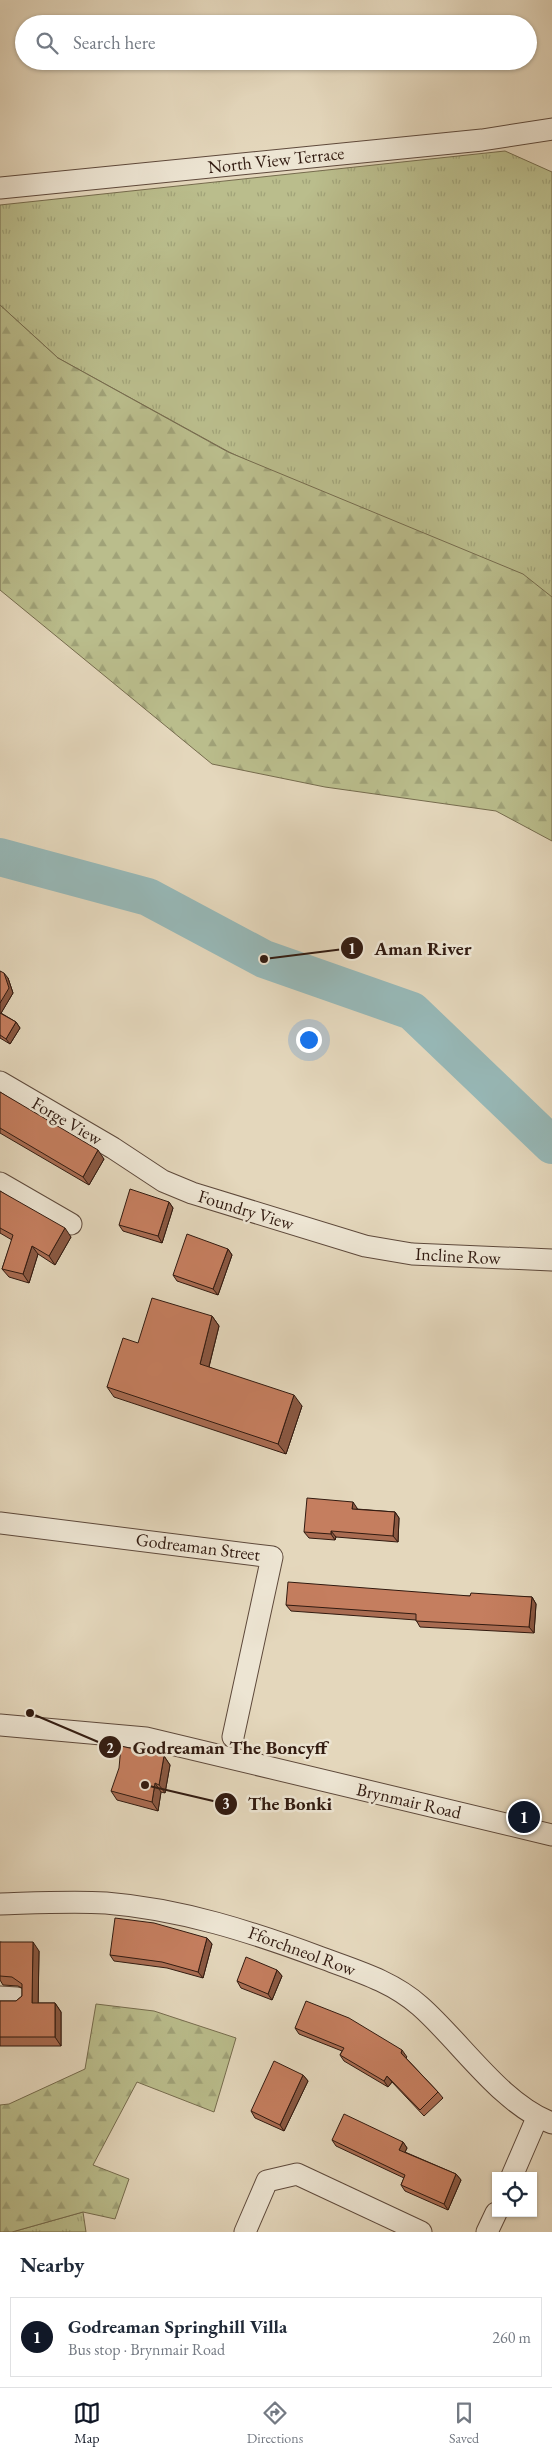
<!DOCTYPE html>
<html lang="en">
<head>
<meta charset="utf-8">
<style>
  body { margin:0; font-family:"EB Garamond",serif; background:#f6f6f7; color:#1f2937 }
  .controls { position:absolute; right:15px; bottom:15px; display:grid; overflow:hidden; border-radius:0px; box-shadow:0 1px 4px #0004 }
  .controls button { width:45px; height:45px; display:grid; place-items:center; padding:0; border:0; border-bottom:1px solid #e0e1e3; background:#fff; color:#1f2937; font:25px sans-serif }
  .you { position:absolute; left:308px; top:1039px; width:18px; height:18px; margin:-12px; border:4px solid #fff; border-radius:50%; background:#1a73e8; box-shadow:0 0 0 8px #1a73e833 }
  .badge { display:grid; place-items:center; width:32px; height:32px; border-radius:50%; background:#111827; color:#fff; font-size:16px; font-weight:700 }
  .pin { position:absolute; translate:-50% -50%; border:2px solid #fff; box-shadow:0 1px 5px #0006 }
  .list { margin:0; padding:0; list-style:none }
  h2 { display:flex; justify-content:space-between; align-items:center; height:65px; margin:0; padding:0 20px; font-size:21px }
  h2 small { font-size:16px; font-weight:400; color:#747a83 }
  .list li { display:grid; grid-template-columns:32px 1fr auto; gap:15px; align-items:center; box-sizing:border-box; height:80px; margin:0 10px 10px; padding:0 10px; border:1px solid #e0e1e3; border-radius:0px }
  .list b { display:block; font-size:19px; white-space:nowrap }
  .list p { margin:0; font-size:16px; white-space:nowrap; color:#747a83 }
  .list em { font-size:16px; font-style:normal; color:#747a83 }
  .icon { flex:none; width:28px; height:28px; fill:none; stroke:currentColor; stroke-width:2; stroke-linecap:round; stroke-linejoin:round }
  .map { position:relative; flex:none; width:552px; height:2232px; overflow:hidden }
  .search { position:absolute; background:#fff; box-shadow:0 1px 4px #0004; left:15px; right:15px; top:15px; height:55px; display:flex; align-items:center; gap:12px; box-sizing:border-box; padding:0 18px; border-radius:28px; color:#747a83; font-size:19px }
  .sheet { height:155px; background:#fff }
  nav { display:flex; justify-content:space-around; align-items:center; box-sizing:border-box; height:70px; border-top:1px solid #e0e1e3; background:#fff; font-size:14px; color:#747a83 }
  nav a { display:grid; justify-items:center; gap:2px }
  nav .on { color:#111827 }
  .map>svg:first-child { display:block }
  .grass { fill:url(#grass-tufts); stroke:#766c4e }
  .forest { fill:url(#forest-firs); stroke:#766c4e }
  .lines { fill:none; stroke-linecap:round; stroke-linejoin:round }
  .river { stroke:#97b8b7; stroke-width:38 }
  .minor-casing { stroke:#5e493b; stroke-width:23 }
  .minor { stroke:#ede5d3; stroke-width:21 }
  .wall { fill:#a96c52; stroke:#311a10 }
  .shaded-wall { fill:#8a5842; stroke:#311a10 }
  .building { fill:#c57e5f; stroke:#311a10 }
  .labels { text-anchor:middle; stroke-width:5; stroke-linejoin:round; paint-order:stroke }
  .street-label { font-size:18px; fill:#311a10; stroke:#ede5d3 }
  .leader { fill:none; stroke:#311a10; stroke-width:2 }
  .callout-dot { fill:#311a10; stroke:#ede5d3; stroke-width:2 }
  .mark-label { font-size:15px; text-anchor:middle; font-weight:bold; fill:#fff }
  .callout-label { font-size:19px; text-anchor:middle; font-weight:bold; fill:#311a10; stroke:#ede5d3; stroke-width:5; stroke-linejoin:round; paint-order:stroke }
</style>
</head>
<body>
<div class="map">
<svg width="552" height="2232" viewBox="0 0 552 2232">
  <defs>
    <pattern id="grass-tufts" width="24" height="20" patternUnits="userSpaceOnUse" patternTransform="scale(1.25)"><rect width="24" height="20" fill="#babd8c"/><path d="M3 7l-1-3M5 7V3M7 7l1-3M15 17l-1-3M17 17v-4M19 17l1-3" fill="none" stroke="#a0a278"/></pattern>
    <pattern id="forest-firs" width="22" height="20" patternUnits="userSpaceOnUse" patternTransform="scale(1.25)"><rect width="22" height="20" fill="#babd8c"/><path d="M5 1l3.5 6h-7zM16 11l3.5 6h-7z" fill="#a0a278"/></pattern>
  </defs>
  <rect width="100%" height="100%" fill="#e4d7bc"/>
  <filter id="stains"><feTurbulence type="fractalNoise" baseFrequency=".004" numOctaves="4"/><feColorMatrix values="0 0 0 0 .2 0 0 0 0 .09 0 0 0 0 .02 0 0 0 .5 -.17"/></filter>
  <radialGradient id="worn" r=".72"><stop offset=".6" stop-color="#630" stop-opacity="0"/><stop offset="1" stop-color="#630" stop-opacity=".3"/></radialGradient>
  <g class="grass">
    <path d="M 505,151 L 552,172 L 552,601 L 229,452 L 58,358 L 0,305 L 0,205 Z"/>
    <path d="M 83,2212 L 86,2232 L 12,2232 Z"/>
  </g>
  <g class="forest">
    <path d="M 0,305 L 58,358 L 228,452 L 523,574 L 552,597 L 552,841 L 496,811 L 325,787 L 212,764 L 0,590 Z"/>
    <path d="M 96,2004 L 154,2011 L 236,2038 L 214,2112 L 137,2082 L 93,2165 L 129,2179 L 115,2219 L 83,2212 L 12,2232 L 0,2232 L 0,2105 L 9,2104 L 85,2069 Z"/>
  </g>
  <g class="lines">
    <path class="river" d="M 0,857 L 148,897 L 264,959 L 412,1011 L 552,1145"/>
    <defs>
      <g id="minor">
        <path d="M 0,188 L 482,140 L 552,129"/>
        <path d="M 0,1082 L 113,1148 L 163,1181 L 192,1193 L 365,1246 L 412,1254 L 552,1260"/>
        <path d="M 0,1183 L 71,1224"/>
        <path d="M 0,1523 L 272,1557 L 233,1737"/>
        <path d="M 0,1725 L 146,1738 L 552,1835"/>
        <path d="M 0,1904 C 35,1903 71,1901 106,1903 C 181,1909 252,1932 322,1958 C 357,1971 392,1981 420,2006 C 461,2042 501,2104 552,2123"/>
        <path d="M 0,1997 L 17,1998"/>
        <path d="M 512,2176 L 537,2118"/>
        <path d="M 245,2232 L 267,2181 L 297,2174 L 421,2232"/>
        <path d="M 487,2232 L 496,2213"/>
      </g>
    </defs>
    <use href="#minor" class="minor-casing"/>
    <use href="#minor" class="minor"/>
  </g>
  <g class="wall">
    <path d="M 0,971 L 8,978 L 13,993 L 1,1013 L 16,1022 L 20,1028 L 10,1044 L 0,1038 Z"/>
    <path d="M 0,1092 L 104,1159 L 89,1185 L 0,1133 Z"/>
    <path d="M 0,1191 L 71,1237 L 55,1265 L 38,1254 L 29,1283 L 9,1277 L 2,1269 L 12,1240 L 0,1233 Z"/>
    <path d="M 169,1202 L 173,1208 L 162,1243 L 123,1231 L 119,1225 Z"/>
    <path d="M 228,1249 L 232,1255 L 218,1295 L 177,1281 L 173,1275 Z"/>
    <path d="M 212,1316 L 219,1326 L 209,1367 L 302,1406 L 286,1454 L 114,1397 L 107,1387 L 138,1343 Z"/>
    <path d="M 357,1508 L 357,1509 L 395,1512 L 399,1518 L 398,1542 L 336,1537 L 335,1540 L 309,1538 L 304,1532 Z"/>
    <path d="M 470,1596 L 532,1597 L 536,1604 L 534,1633 L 420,1627 L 416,1620 L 291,1611 L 286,1605 Z"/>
    <path d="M 164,1756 L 170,1765 L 165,1793 L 161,1792 L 158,1811 L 117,1800 L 111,1791 Z"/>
    <path d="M 207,1938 L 212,1944 L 203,1978 L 167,1968 L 114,1961 L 110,1955 Z"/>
    <path d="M 0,1942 L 39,1951 L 38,2003 L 55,2003 L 61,2012 L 61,2046 L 0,2046 L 0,2001 L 16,2001 L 22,1996 L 22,1988 L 18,1986 L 3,1985 L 0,1980 Z"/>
    <path d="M 277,1970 L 282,1976 L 272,2000 L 241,1988 L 237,1981 Z"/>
    <path d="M 295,2028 L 407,2057 L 406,2058 L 438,2092 L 443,2098 L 424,2116 L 392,2082 L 388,2087 L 344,2061 L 340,2055 L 342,2051 L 299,2034 Z"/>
    <path d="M 303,2075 L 308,2081 L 284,2131 L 255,2118 L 251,2111 Z"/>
    <path d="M 332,2140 L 403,2142 L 407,2148 L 405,2152 L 456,2174 L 461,2180 L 448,2210 L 405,2191 L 401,2185 L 404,2178 L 336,2146 Z"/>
  </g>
  <g class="shaded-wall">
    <path d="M 4,973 L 8,978 L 13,993 L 0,1015 L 0,1003 Z"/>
    <path d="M 16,1022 L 20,1028 L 10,1044 L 6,1039 Z"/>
    <path d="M 98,1150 L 104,1159 L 89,1185 L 83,1177 Z"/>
    <path d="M 169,1202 L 173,1208 L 162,1243 L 158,1236 Z"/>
    <path d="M 65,1228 L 71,1237 L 55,1265 L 49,1256 Z"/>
    <path d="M 32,1246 L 38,1254 L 29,1283 L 23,1274 Z"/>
    <path d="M 228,1249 L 232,1255 L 218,1295 L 213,1289 Z"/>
    <path d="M 212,1316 L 219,1326 L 207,1374 L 200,1364 Z"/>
    <path d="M 294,1395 L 302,1406 L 286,1454 L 278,1444 Z"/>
    <path d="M 353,1502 L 357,1508 L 357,1515 L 352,1509 Z"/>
    <path d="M 395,1512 L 399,1518 L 398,1542 L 393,1536 Z"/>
    <path d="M 331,1531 L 336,1537 L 335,1540 L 331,1534 Z"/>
    <path d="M 532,1597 L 536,1604 L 534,1633 L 529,1627 Z"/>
    <path d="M 164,1756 L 170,1765 L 165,1793 L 159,1785 Z"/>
    <path d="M 155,1783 L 161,1792 L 158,1811 L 152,1802 Z"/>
    <path d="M 207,1938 L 212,1944 L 203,1978 L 198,1972 Z"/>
    <path d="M 33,1942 L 39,1951 L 38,2012 L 32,2003 Z"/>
    <path d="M 277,1970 L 282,1976 L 272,2000 L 268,1994 Z"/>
    <path d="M 55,2003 L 61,2012 L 61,2046 L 55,2037 Z"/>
    <path d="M 402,2050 L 407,2057 L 405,2059 L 401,2053 Z"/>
    <path d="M 303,2075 L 308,2081 L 284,2131 L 280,2125 Z"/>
    <path d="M 387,2076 L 392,2082 L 388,2087 L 384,2081 Z"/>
    <path d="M 403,2142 L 407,2148 L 403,2156 L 399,2150 Z"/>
    <path d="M 456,2174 L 461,2180 L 448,2210 L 444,2204 Z"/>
  </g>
  <g class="building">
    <path d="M 0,971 L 4,973 L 9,988 L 0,1003 Z"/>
    <path d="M 0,1013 L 16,1022 L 6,1039 L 0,1035 Z"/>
    <path d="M 0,1092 L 98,1150 L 83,1177 L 0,1128 Z"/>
    <path d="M 130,1189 L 169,1202 L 158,1236 L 119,1225 Z"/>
    <path d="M 0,1191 L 65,1228 L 49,1256 L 32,1246 L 23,1274 L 2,1269 L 13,1235 L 0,1228 Z"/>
    <path d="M 187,1234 L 228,1249 L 213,1289 L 173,1275 Z"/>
    <path d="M 152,1298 L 212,1316 L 200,1364 L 294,1395 L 278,1444 L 107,1387 L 123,1338 L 138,1343 Z"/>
    <path d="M 307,1498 L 353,1502 L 352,1509 L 395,1512 L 393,1536 L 331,1531 L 331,1534 L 304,1532 Z"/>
    <path d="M 288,1582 L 470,1596 L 471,1593 L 532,1597 L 529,1627 L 416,1621 L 416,1614 L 286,1605 Z"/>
    <path d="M 121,1746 L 164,1756 L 159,1785 L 155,1783 L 152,1802 L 111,1791 L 119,1768 Z"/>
    <path d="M 115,1918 L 154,1923 L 207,1938 L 198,1972 L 162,1962 L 110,1955 Z"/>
    <path d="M 0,1942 L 33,1942 L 32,2003 L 55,2003 L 55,2037 L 0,2037 L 0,2001 L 16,2001 L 22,1996 L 22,1984 L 12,1977 L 0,1976 Z"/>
    <path d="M 246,1957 L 277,1970 L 268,1994 L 237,1981 Z"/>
    <path d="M 306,2001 L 349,2018 L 402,2050 L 401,2053 L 438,2092 L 420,2110 L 387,2076 L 384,2081 L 340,2055 L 344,2048 L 295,2028 Z"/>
    <path d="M 274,2061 L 303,2075 L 280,2125 L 251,2111 Z"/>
    <path d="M 344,2114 L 403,2142 L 399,2150 L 456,2174 L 444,2204 L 401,2185 L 405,2175 L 332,2140 Z"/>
  </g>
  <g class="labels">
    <g class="street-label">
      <text transform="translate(276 160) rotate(-6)" y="6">North View Terrace</text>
      <text transform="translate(67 1121) rotate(30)" y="6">Forge View</text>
      <text transform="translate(246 1210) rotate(17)" y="6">Foundry View</text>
      <text transform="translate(458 1256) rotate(3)" y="6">Incline Row</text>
      <text transform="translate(198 1547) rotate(7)" y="6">Godreaman Street</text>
      <text transform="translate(409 1801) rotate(13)" y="6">Brynmair Road</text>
      <text transform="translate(302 1951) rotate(20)" y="6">Fforchneol Row</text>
    </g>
  </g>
  <path class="leader" d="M264 959L352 948M30 1713L110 1747M145 1785L226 1804"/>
  <g class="callout-dot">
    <circle cx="264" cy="959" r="5"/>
    <circle cx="30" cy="1713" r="5"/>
    <circle cx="145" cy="1785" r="5"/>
    <circle cx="352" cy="948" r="12"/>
    <circle cx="110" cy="1747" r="12"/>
    <circle cx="226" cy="1804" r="12"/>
  </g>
  <g class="mark-label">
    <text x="352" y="954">1</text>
    <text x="110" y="1753">2</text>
    <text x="226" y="1809">3</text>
  </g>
  <g class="callout-label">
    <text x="423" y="955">Aman River</text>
    <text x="230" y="1754">Godreaman The Boncyff</text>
    <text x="290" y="1810">The Bonki</text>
  </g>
  <rect width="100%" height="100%" filter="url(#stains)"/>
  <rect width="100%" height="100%" fill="url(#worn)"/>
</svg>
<div class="controls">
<button><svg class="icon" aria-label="locate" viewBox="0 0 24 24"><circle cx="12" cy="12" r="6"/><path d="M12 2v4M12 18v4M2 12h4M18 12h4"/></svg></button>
</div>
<div class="you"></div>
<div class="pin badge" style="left:524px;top:1817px">1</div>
<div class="search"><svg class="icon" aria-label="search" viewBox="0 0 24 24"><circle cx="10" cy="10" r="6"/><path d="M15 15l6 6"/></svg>Search here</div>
</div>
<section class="sheet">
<h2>Nearby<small></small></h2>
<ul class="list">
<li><span class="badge">1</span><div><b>Godreaman Springhill Villa</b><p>Bus stop · Brynmair Road</p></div><em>260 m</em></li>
</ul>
</section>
<nav>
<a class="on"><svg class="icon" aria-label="map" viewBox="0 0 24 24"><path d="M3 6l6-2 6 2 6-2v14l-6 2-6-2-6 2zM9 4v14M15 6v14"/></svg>Map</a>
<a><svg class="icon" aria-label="directions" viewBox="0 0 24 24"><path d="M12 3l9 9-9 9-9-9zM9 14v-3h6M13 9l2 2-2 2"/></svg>Directions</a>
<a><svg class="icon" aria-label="saved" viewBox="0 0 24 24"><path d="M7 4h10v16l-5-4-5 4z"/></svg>Saved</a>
</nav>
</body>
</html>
